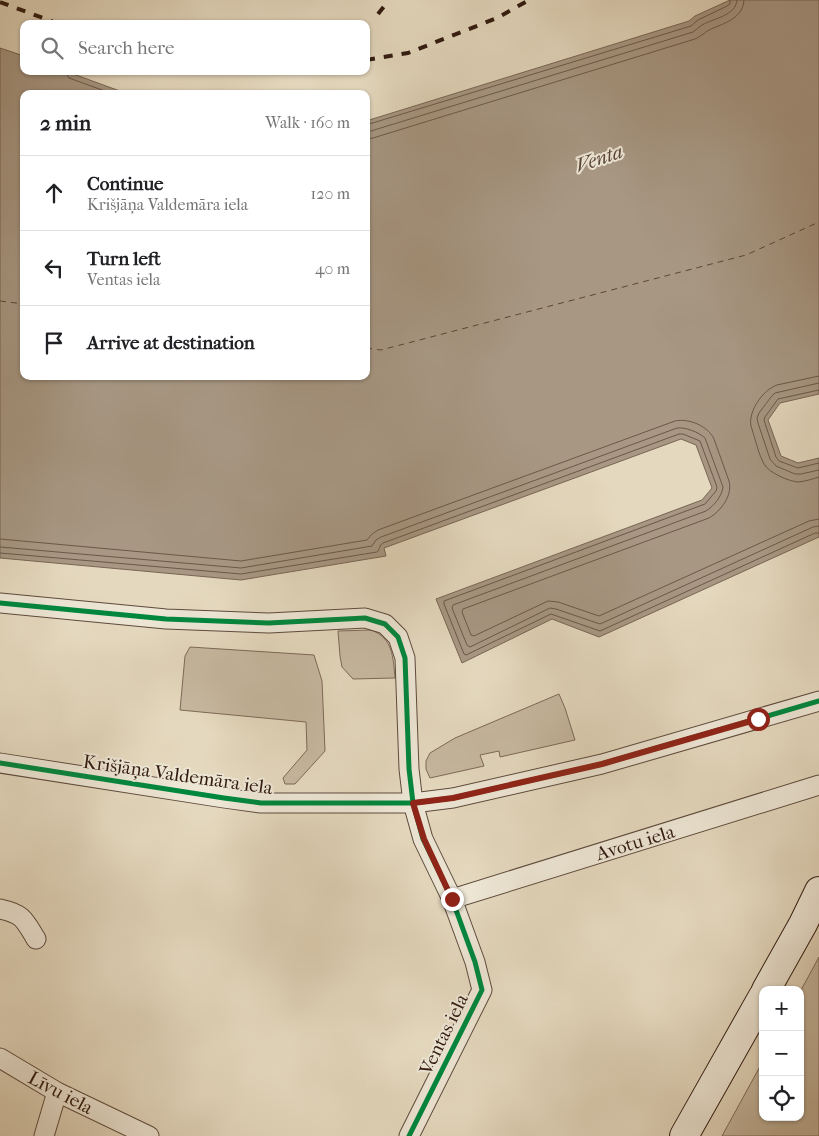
<!DOCTYPE html>
<html lang="en">
<head>
<meta charset="utf-8">
<style>
  body { margin:0; font-family:"IM FELL French Canon",serif; background:#f2f2f2; color:#202124 }
  .controls { position:absolute; right:15px; bottom:15px; display:grid; overflow:hidden; border-radius:10px; box-shadow:0 1px 4px #0004 }
  .controls button { width:45px; height:45px; display:grid; place-items:center; padding:0; border:0; border-bottom:1px solid #e0e0e0; background:#fff; color:#202124; font:25px sans-serif }
  .stop { position:absolute; width:15px; height:15px; margin:-11px; border:4px solid #8f2418; border-radius:50%; background:#fff }
  .stop.end { background:#8f2418; border-color:#fff; box-shadow:0 1px 5px #0008 }
  .list { margin:0; padding:0; list-style:none }
  h2 { display:flex; justify-content:space-between; align-items:center; height:65px; margin:0; padding:0 20px; font-size:21px }
  h2 small { font-size:16px; font-weight:400; color:#757577 }
  .list li { display:grid; grid-template-columns:32px 1fr auto; gap:15px; align-items:center; box-sizing:border-box; height:75px; padding:0 20px; border-top:1px solid #e0e0e0 }
  .list b { display:block; font-size:19px; white-space:nowrap }
  .list p { margin:0; font-size:16px; white-space:nowrap; color:#757577 }
  .list em { font-size:16px; font-style:normal; color:#757577 }
  .icon { flex:none; width:28px; height:28px; fill:none; stroke:currentColor; stroke-width:2; stroke-linecap:round; stroke-linejoin:round }
  .map { position:relative; flex:none; width:819px; height:1136px; overflow:hidden }
  .search { position:absolute; background:#fff; box-shadow:0 1px 4px #0004; left:20px; top:20px; width:350px; height:55px; display:flex; align-items:center; gap:12px; box-sizing:border-box; padding:0 18px; border-radius:10px; color:#757577; font-size:19px }
  .panel { position:absolute; background:#fff; box-shadow:0 1px 4px #0004; left:20px; top:90px; width:350px; height:290px; border-radius:10px }
  .map>svg:first-child { display:block }
  .green { fill:#c6b8a0; stroke:#7c6958 }
  .water { fill:#a79783; stroke:#786555 }
  .lines { fill:none; stroke-linecap:round; stroke-linejoin:round }
  .shore { stroke:#6c584a; stroke-width:1 }
  .ferry { stroke:#5a4638; stroke-width:1; stroke-dasharray:6 5; stroke-linecap:butt }
  .street-casing { stroke:#5e4a3c; stroke-width:21 }
  .secondary-casing { stroke:#311a10; stroke-width:30 }
  .street { stroke:#ede6d5; stroke-width:19 }
  .secondary { stroke:#ede6d5; stroke-width:28 }
  .rail { stroke:#311a10; stroke-width:4; stroke-dasharray:9 9; stroke-linecap:butt }
  .cycleway-casing { stroke:#ede6d5; stroke-width:8 }
  .cycleway { stroke:#00873e; stroke-width:5 }
  .route { stroke:#8f2418; stroke-width:6 }
  .labels { text-anchor:middle; stroke-width:4; stroke-linejoin:round; paint-order:stroke }
  .street-label { font-size:19px; fill:#311a10; stroke:#ede6d5 }
  .water-label { font-size:20px; font-style:italic; fill:#5a4638; stroke:#ede6d5 }
</style>
</head>
<body>
<div class="map">
<svg width="819" height="1136" viewBox="0 0 819 1136">
  <rect width="100%" height="100%" fill="#e4d8be"/>
  <filter id="stains"><feTurbulence type="fractalNoise" baseFrequency=".004" numOctaves="4"/><feColorMatrix values="0 0 0 0 .2 0 0 0 0 .09 0 0 0 0 .02 0 0 0 .5 -.17"/></filter>
  <radialGradient id="worn" r=".72"><stop offset=".6" stop-color="#630" stop-opacity="0"/><stop offset="1" stop-color="#630" stop-opacity=".3"/></radialGradient>
  <g class="green">
    <path d="M 371,630 C 393,638 393,657 395,678 L 353,679 L 342,667 L 340,656 L 338,631 Z"/>
    <path d="M 190,647 L 314,655 L 322,681 L 325,751 L 295,784 L 285,784 L 283,778 L 307,750 L 306,722 L 180,710 L 185,656 Z"/>
    <path d="M 559,694 L 565,708 L 575,740 L 500,757 L 499,751 L 480,755 L 484,766 L 430,778 L 426,769 L 426,761 L 430,753 L 455,738 Z"/>
    <path d="M 819,957 L 819,1136 L 722,1136 L 763,1061 L 763,1117 L 800,1117 L 800,992 Z"/>
  </g>
  <path class="water" d="M 730,0 L 819,0 L 819,394 L 780,403 L 768,420 L 781,456 L 798,463 L 819,458 L 819,537 L 599,637 L 552,619 L 462,663 L 436,599 L 702,500 L 712,488 L 696,445 L 681,439 L 384,548 L 386,556 L 241,580 L 0,558 L 0,48 L 24,56 L 24,71 L 65,71 L 128,94 L 24,94 L 24,376 L 366,376 L 366,121 L 689,21 L 695,16 Z"/>
  <g class="lines">
    <g class="shore">
      <path d="M 66,71 L 67,75 L 69,78 L 113,94"/>
      <path d="M 366,125 L 691,26 L 698,20 L 727,6 L 730,4 L 730,0"/>
      <path d="M 366,132 L 371,131 L 693,32 C 696,30 699,27 702,25 C 714,18 736,16 737,0"/>
      <path d="M 366,139 L 373,138 L 695,39 C 700,37 704,33 709,30 C 724,23 743,19 744,0"/>
      <path d="M 819,376 L 777,385 C 763,390 748,411 751,426 C 755,438 758,453 764,464 C 769,473 790,482 799,482 C 806,481 813,479 819,477"/>
      <path d="M 819,383 L 775,393 L 771,397 L 759,413 L 757,418 L 758,423 L 770,459 L 776,466 L 795,474 L 801,474 L 819,470"/>
      <path d="M 819,390 L 778,399 L 765,417 L 764,420 L 776,457 L 779,461 L 798,468 L 819,463"/>
      <path d="M 0,539 L 241,561 L 367,540 L 372,534 L 378,530 L 675,421 C 689,418 708,426 714,439 L 729,481 C 733,495 721,511 709,518 L 463,609 L 462,612 L 471,635 L 474,636 L 548,601 L 558,602 L 599,616 L 809,521 L 819,519"/>
      <path d="M 0,547 L 241,568 L 372,546 L 376,540 L 381,537 L 677,428 C 686,427 698,432 705,438 L 723,487 C 722,496 714,506 706,511 L 453,605 L 452,608 L 467,645 L 470,647 L 550,608 L 556,609 L 600,624 L 813,527 L 819,526"/>
      <path d="M 0,553 L 241,574 L 377,552 C 380,550 379,545 383,543 L 679,434 L 683,434 L 700,441 L 717,487 L 716,491 L 705,504 L 444,601 L 444,604 L 464,654 L 466,655 L 551,614 L 600,631 L 815,533 L 819,533"/>
    </g>
    <g class="ferry">
      <path d="M 0,301 L 24,304"/>
      <path d="M 366,348 L 381,350 L 746,255 L 819,222"/>
    </g>
    <defs>
      <g id="street">
        <path d="M 0,603 L 166,619 L 269,623 L 365,618 L 385,624 L 398,637 L 405,658 L 409,769 L 413,803 L 423,839 L 452,899 L 475,962 L 482,990 L 409,1136"/>
        <path d="M 0,763 L 224,798 L 261,803 L 413,803 L 453,798 L 602,764 L 819,701"/>
        <path d="M 452,899 L 819,785"/>
        <path d="M 0,909 C 23,914 24,919 36,939"/>
        <path d="M 0,1058 L 57,1092 L 149,1136"/>
        <path d="M 44,1136 L 57,1092"/>
      </g>
      <g id="secondary">
        <path d="M 766,990 L 803,924 L 819,891"/>
        <path d="M 684,1136 L 763,996"/>
      </g>
    </defs>
    <use href="#street" class="street-casing"/>
    <use href="#secondary" class="secondary-casing"/>
    <use href="#street" class="street"/>
    <use href="#secondary" class="secondary"/>
    <g class="rail">
      <path d="M 0,2 L 59,24"/>
      <path d="M 378,14 L 389,0"/>
      <path d="M 366,60 L 408,53 L 497,18 L 529,0"/>
    </g>
    <defs>
      <g id="cycleway">
        <path d="M 0,603 L 166,619 L 269,623 L 365,618 L 385,624 L 398,637 L 405,658 L 409,769 L 413,803 L 423,839 L 452,899 L 475,962 L 482,990 L 409,1136"/>
        <path d="M 0,763 L 224,798 L 261,803 L 413,803 L 453,798 L 602,764 L 819,701"/>
      </g>
    </defs>
    <use href="#cycleway" class="cycleway-casing"/>
    <use href="#cycleway" class="cycleway"/>
  </g>
  <g class="lines">
    <path class="route" d="M 452,899 L 424,839 L 413,803 L 453,798 L 602,764 L 758,719"/>
  </g>
  <g class="labels">
    <g class="street-label">
      <text transform="translate(178 774) rotate(8)" y="7">Krišjāņa Valdemāra iela</text>
      <text transform="translate(635 842) rotate(-17)" y="7">Avotu iela</text>
      <text transform="translate(443 1034) rotate(-64)" y="7">Ventas iela</text>
      <text transform="translate(61 1092) rotate(28)" y="7">Līvu iela</text>
    </g>
    <g class="water-label">
      <text transform="translate(599 158) rotate(-19)" y="7">Venta</text>
    </g>
  </g>
  <rect width="100%" height="100%" filter="url(#stains)"/>
  <rect width="100%" height="100%" fill="url(#worn)"/>
</svg>
<div class="controls">
<button>+</button>
<button>−</button>
<button><svg class="icon" aria-label="locate" viewBox="0 0 24 24"><circle cx="12" cy="12" r="6"/><path d="M12 2v4M12 18v4M2 12h4M18 12h4"/></svg></button>
</div>
<div class="stop" style="left:758px;top:719px"></div>
<div class="stop end" style="left:452px;top:899px"></div>
<div class="search"><svg class="icon" aria-label="search" viewBox="0 0 24 24"><circle cx="10" cy="10" r="6"/><path d="M15 15l6 6"/></svg>Search here</div>
<section class="panel">
<h2>2 min<small>Walk · 160 m</small></h2>
<ul class="list">
<li><svg class="icon" aria-label="ahead" viewBox="0 0 24 24"><path d="M12 20V5M6 11l6-6 6 6"/></svg><div><b>Continue</b><p>Krišjāņa Valdemāra iela</p></div><em>120 m</em></li>
<li><svg class="icon" aria-label="left" viewBox="0 0 24 24"><path d="M17 20v-9H6M10 6l-5 5 5 5"/></svg><div><b>Turn left</b><p>Ventas iela</p></div><em>40 m</em></li>
<li><svg class="icon" aria-label="arrive" viewBox="0 0 24 24"><path d="M6 21V4h12l-3 4 3 4H6"/></svg><div><b>Arrive at destination</b></div></li>
</ul>
</section>
</div>
</body>
</html>
